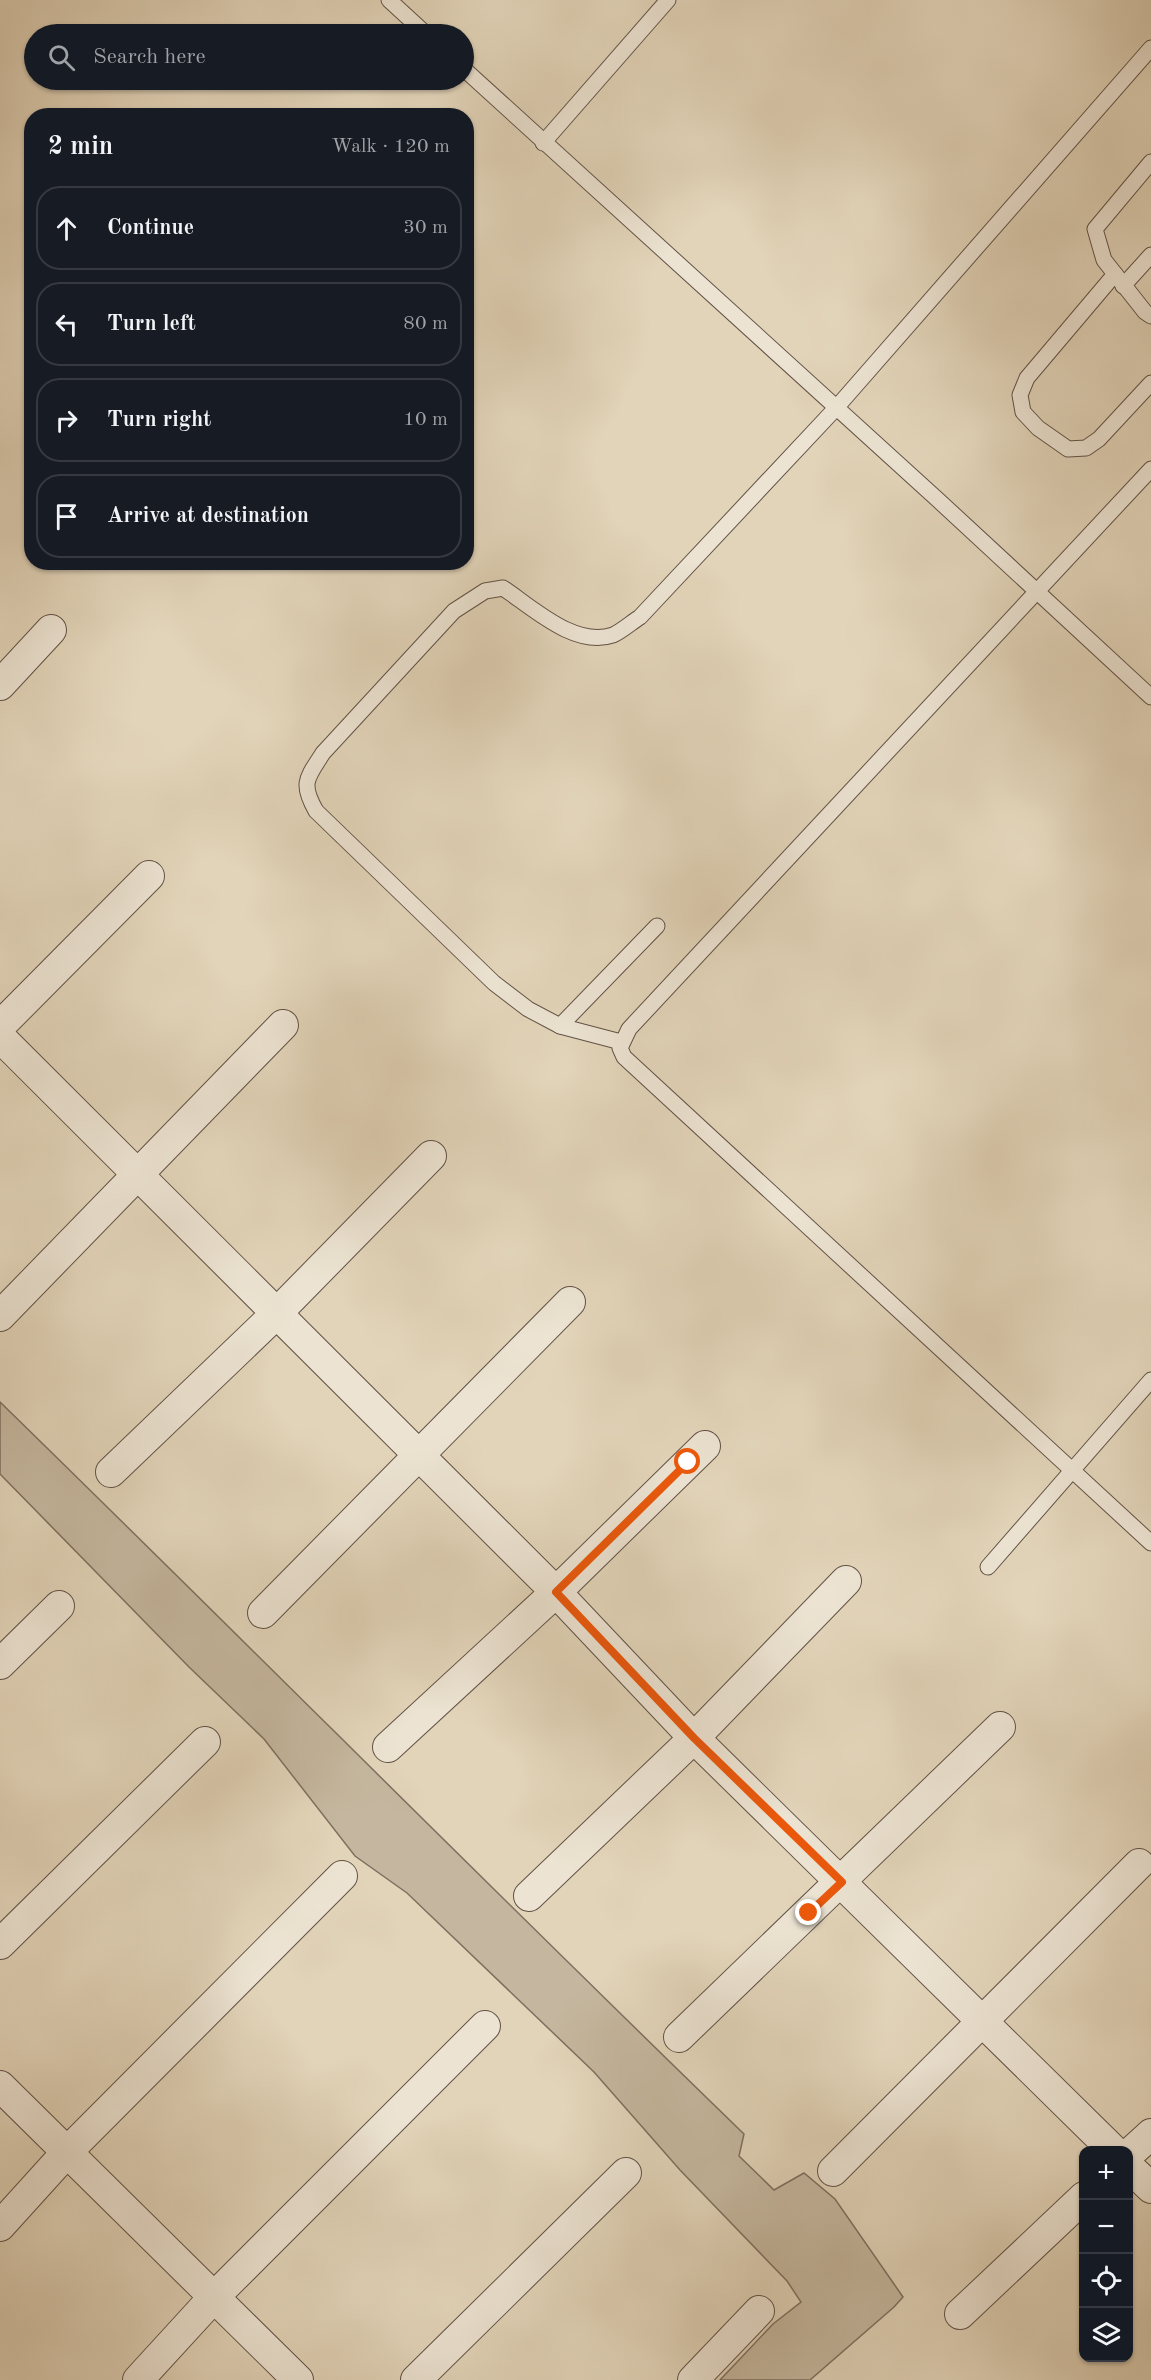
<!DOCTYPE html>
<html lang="en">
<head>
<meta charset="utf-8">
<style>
  body { margin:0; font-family:"Old Standard TT",serif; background:#242831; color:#f1f3f6 }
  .controls { position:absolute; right:18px; bottom:18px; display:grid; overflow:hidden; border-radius:12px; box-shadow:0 2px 4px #0004 }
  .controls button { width:54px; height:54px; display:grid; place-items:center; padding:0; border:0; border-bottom:2px solid #363941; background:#171b24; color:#f1f3f6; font:30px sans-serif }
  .stop { position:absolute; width:18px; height:18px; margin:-14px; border:4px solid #ea580c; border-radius:50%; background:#fff }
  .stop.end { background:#ea580c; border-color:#fff; box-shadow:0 2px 6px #0008 }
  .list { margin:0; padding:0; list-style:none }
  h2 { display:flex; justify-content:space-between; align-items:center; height:78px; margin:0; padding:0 24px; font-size:26px }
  h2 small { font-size:20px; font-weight:400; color:#9ea1a6 }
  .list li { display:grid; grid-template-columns:39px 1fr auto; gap:18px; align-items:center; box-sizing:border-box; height:84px; margin:0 12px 12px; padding:0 12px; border:2px solid #363941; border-radius:24px }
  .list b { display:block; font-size:22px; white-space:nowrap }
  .list em { font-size:20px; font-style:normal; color:#9ea1a6 }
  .icon { flex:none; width:33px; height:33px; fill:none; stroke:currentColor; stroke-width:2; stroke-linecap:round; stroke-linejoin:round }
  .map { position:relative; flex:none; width:1151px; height:2380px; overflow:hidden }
  .search { position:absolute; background:#171b24; box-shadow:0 2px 4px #0004; left:24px; top:24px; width:450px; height:66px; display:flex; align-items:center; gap:15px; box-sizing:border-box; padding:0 21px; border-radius:33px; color:#9ea1a6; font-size:22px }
  .panel { position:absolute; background:#171b24; box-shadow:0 2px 4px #0004; left:24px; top:108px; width:450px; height:462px; border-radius:24px }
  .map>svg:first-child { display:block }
  .green { fill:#c5b79f; stroke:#7e6f60; stroke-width:1.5 }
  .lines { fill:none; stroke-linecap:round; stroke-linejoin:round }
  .lane-casing { stroke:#625246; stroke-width:17 }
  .street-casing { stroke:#625246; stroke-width:32 }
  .lane { stroke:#ece3d2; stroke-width:15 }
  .street { stroke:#ece3d2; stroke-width:30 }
  .route { stroke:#ea580c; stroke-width:8 }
</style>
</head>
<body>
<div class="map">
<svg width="1151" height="2380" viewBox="0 0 1151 2380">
  <rect width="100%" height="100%" fill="#e2d4b9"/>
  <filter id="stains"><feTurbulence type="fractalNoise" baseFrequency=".00333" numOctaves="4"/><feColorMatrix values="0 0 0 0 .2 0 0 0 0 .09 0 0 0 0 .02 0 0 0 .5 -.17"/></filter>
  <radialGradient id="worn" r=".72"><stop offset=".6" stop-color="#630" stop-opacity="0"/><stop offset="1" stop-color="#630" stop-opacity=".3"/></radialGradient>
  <path class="green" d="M 0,1402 C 249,1645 494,1892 744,2134 L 739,2156 L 774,2190 L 804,2173 L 835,2199 L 903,2297 L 894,2307 L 810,2380 L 720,2380 L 773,2324 L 801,2302 L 787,2281 L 680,2170 L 594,2072 L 407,1893 L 355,1856 L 264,1739 L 189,1667 L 0,1474 Z"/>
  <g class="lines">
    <defs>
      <g id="lane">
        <path d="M 389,0 L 426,34"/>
        <path d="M 464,69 L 937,499 L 1151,697"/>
        <path d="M 543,143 L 668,0"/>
        <path d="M 1151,162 L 1095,229 L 1104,260 L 1145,312 L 1151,316"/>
        <path d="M 1115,274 L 1027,378 L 1020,395 L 1023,412 L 1038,428 L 1068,449 L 1086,448 L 1099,439 L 1151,383"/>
        <path d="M 1123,286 L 1151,255"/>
        <path d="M 1151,469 L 629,1029 L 620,1048 L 624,1057 L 1151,1543"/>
        <path d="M 560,1026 L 657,926"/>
        <path d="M 621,1042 L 560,1026 L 528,1009 L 494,983 L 316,811 C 300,783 307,778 323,753 L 454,611 L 485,591 L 503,588 C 533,608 575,648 613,635 C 622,631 632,622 640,617 L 836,408 L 1151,48"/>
        <path d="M 988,1567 L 1151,1380"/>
      </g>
      <g id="street">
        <path d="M 0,685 L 51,630"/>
        <path d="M 0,1026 L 149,876"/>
        <path d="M 0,1037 L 556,1592 L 694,1738 L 1113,2150"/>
        <path d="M 0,1316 L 283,1025"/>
        <path d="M 111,1472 L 277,1313 L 431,1156"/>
        <path d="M 263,1613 L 570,1302"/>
        <path d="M 0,1664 L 59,1606"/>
        <path d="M 388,1747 L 556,1592 L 705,1446"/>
        <path d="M 529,1896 L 694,1738 L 846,1581"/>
        <path d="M 0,1944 L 205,1742"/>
        <path d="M 679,2037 L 1000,1727"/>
        <path d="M 0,2086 L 298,2380"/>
        <path d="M 1128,2155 L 1151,2134"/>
        <path d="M 1128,2166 L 1151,2188"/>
        <path d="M 833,2171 L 1139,1864"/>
        <path d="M 0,2226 L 67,2152 L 342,1876"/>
        <path d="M 960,2314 L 1084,2197"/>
        <path d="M 138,2380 L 214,2297 L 485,2026"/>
        <path d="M 416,2380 L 626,2173"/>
        <path d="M 693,2380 L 759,2311"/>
      </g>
    </defs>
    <use href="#lane" class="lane-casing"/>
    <use href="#street" class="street-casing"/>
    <use href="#lane" class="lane"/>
    <use href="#street" class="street"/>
  </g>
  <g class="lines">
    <path class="route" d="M 688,1462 L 556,1592 L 694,1738 L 842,1882 L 809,1913"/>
  </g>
  <rect width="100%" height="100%" filter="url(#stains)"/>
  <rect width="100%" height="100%" fill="url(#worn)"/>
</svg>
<div class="controls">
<button>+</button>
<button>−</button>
<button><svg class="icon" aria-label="locate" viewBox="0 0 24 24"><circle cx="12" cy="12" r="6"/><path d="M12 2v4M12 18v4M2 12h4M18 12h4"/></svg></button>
<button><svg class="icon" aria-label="layers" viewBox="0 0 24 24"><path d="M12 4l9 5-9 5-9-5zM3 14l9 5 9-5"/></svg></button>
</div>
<div class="stop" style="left:688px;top:1462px"></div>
<div class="stop end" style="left:809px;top:1913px"></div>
<div class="search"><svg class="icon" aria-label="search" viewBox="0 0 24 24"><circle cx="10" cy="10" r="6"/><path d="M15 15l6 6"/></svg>Search here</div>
<section class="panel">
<h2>2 min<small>Walk · 120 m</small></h2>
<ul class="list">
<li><svg class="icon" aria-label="ahead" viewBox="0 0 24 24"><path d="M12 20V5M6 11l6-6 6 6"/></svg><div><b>Continue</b></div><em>30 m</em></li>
<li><svg class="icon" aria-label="left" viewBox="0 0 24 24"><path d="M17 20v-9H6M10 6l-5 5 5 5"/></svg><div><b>Turn left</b></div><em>80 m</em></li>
<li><svg class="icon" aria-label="right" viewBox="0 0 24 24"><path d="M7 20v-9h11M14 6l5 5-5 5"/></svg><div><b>Turn right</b></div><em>10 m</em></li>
<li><svg class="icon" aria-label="arrive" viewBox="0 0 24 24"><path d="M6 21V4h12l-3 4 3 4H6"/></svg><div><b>Arrive at destination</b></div></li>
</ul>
</section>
</div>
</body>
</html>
